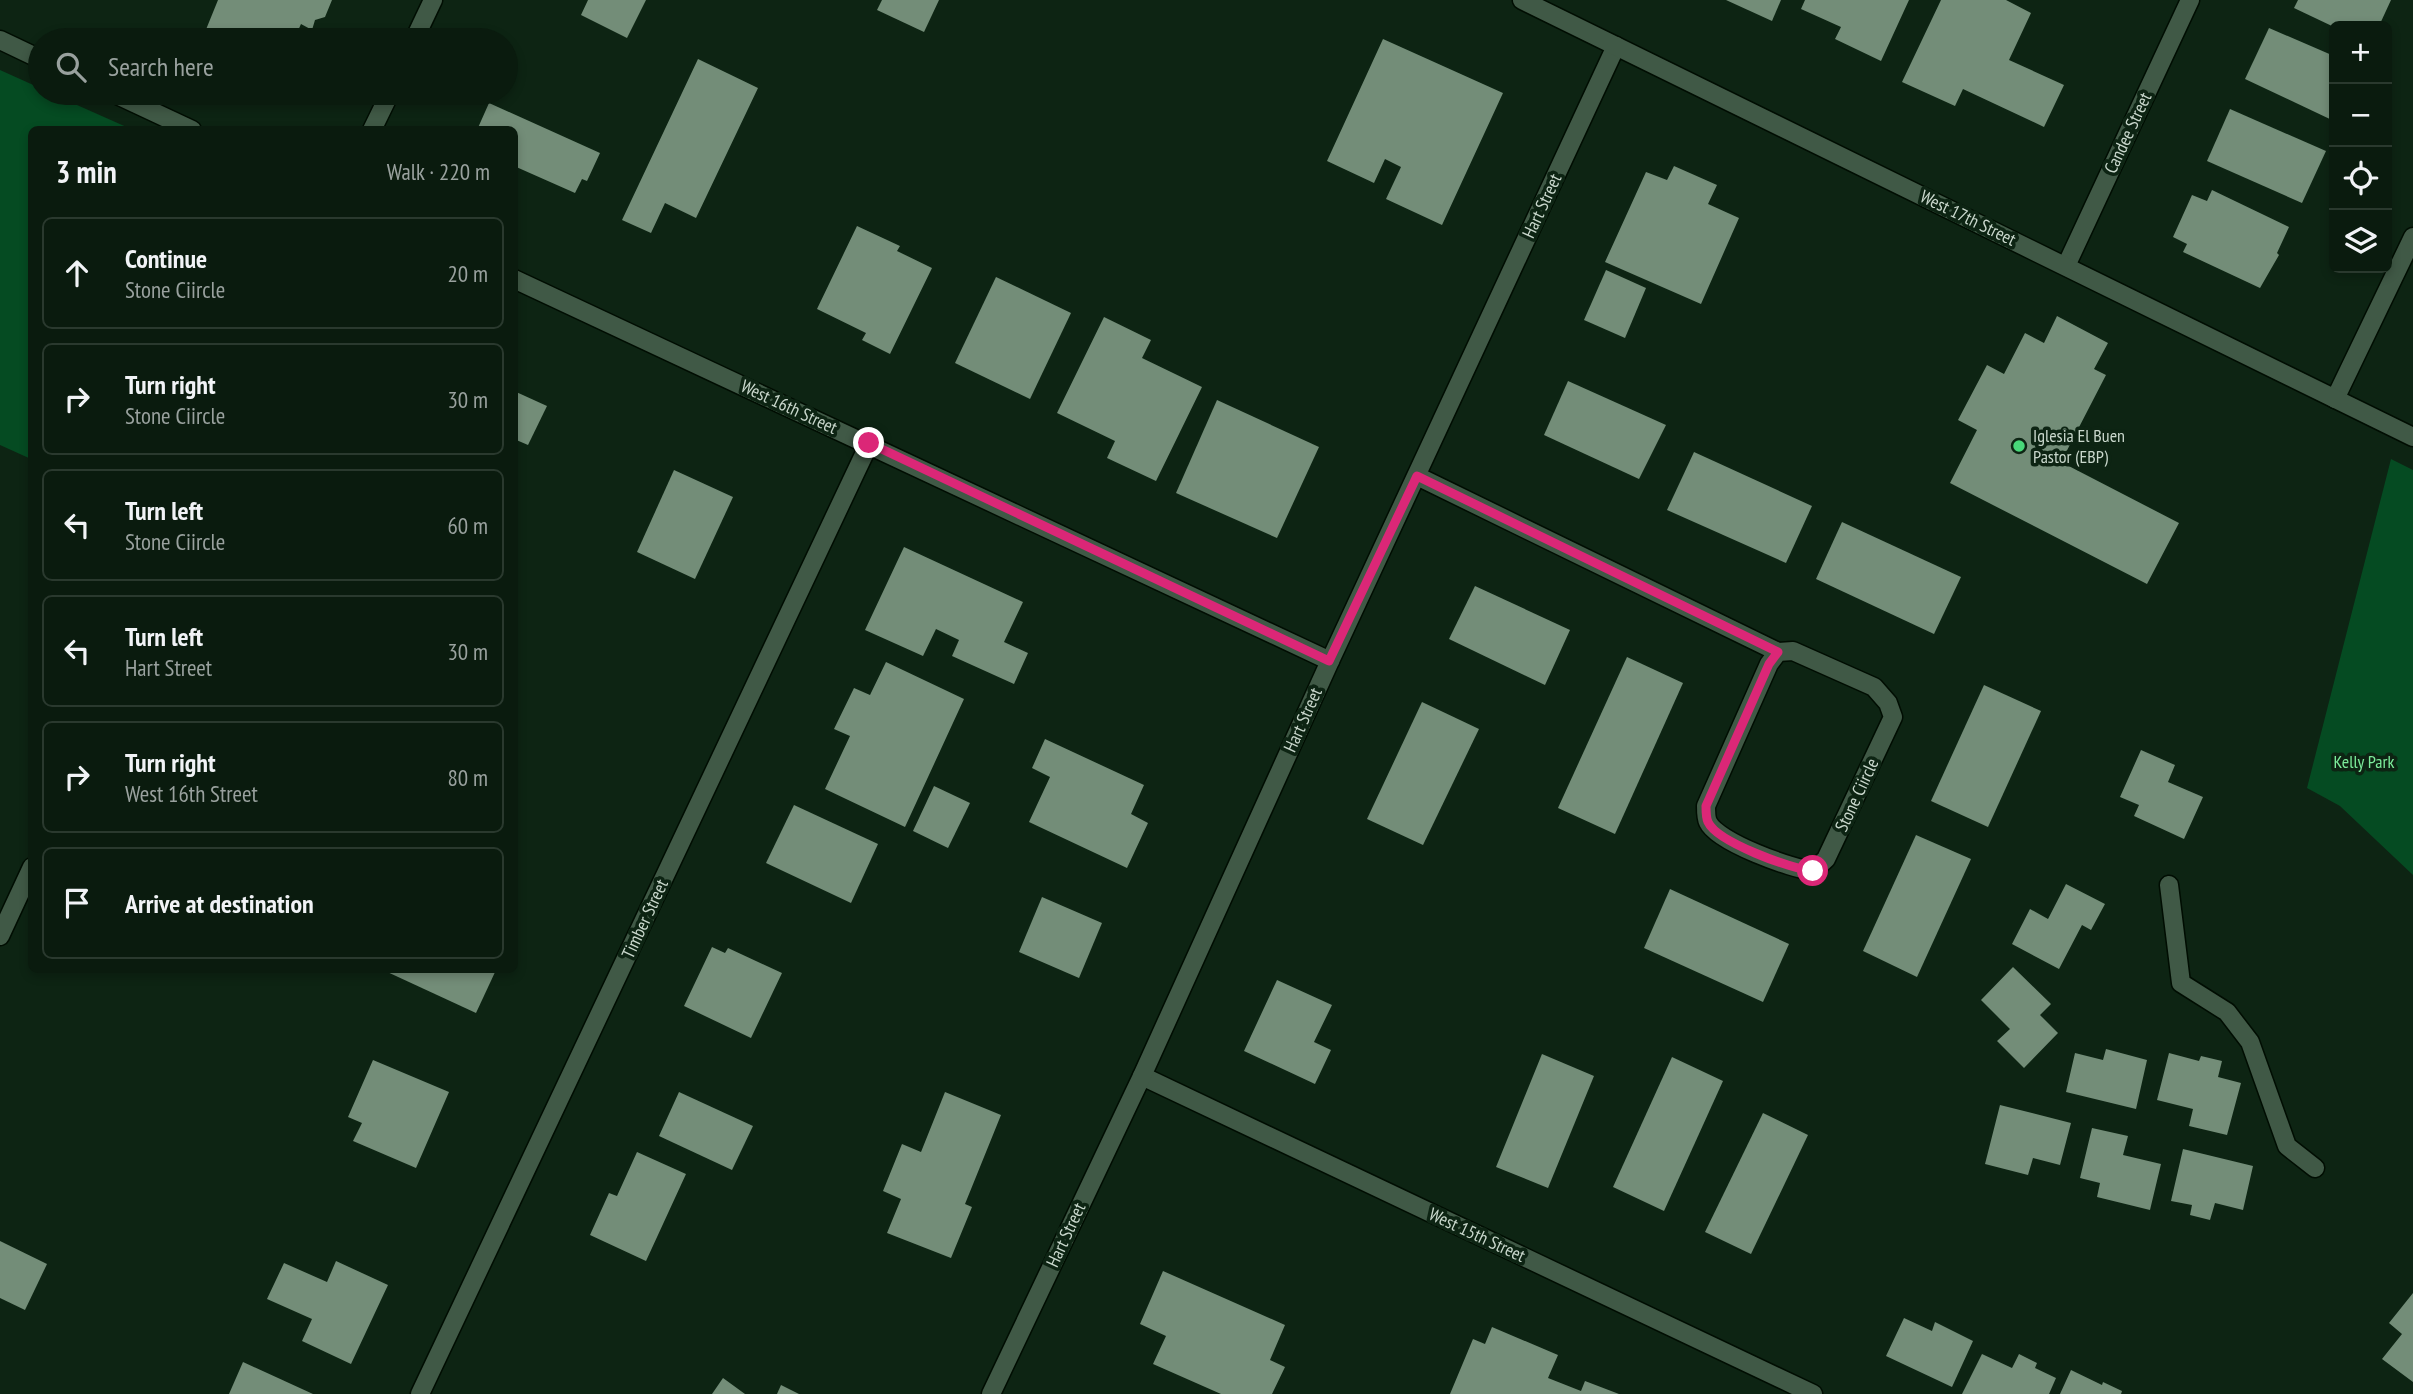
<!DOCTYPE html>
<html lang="en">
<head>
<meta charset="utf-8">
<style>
  body { margin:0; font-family:"PT Sans Narrow",sans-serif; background:#132417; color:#f1f3f6 }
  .controls { position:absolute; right:21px; top:21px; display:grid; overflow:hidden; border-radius:10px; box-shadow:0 4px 10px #0003 }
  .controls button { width:63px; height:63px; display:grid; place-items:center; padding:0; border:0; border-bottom:2px solid #2a392e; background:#0a1b0e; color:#f1f3f6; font:35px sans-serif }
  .stop { position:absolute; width:21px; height:21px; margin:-16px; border:5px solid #db2777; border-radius:50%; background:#fff }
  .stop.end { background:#db2777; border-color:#fff; box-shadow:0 2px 7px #0008 }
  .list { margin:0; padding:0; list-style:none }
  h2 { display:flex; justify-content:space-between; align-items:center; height:91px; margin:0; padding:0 28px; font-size:30px }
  h2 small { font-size:23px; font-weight:400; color:#99a19e }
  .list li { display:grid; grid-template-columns:46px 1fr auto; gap:21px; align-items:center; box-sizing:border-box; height:112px; margin:0 14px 14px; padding:0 14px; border:2px solid #2a392e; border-radius:10px }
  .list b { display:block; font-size:26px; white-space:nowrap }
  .list p { margin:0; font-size:23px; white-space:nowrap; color:#99a19e }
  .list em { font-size:23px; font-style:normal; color:#99a19e }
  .icon { flex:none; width:38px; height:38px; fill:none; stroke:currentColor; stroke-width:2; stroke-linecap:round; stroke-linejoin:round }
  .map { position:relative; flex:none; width:2413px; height:1394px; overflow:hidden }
  .search { position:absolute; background:#0a1b0e; box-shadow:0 4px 10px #0003; left:28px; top:28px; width:490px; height:77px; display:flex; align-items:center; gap:18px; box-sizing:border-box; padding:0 24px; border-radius:38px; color:#99a19e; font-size:26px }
  .panel { position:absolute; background:#0a1b0e; box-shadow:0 4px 10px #0003; left:28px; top:126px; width:490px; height:847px; border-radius:10px }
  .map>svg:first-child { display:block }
  .green { fill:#054b22 }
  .building { fill:#738d78 }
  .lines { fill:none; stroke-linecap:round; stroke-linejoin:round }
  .service-casing { stroke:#000d02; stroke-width:21 }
  .minor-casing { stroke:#000d02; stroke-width:21 }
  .tertiary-casing { stroke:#000d02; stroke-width:21 }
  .service { stroke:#405946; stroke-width:18 }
  .minor { stroke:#405946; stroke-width:18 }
  .tertiary { stroke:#405946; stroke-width:18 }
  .route { stroke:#db2777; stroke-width:9 }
  .poi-dot { fill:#48d779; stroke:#0d2413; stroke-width:2.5 }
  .labels { text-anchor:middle; stroke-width:7; stroke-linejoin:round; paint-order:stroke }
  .street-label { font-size:18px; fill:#c9d7cc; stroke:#0d2413 }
  .poi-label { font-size:18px; fill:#c9d7cc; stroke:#0d2413; text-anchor:start }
  .park-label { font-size:18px; fill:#7cec9b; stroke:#0d2413 }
</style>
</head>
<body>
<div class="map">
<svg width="2413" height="1394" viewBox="0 0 2413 1394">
  <rect width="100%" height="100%" fill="#0d2413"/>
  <g class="green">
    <path d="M 0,70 L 40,88 L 40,93 L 50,93 L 131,129 L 32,130 L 31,459 L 0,445 Z"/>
    <path d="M 2391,459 L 2413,470 L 2413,875 L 2340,806 L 2307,788 Z"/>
  </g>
  <g class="building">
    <path d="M 218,0 L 332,0 L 325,17 L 315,20 L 312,30 L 301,24 L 296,35 L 300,40 L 261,40 L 234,29 L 230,40 L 227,40 L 205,32 Z"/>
    <path d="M 588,0 L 646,0 L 627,38 L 581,15 Z"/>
    <path d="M 882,0 L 939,0 L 924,32 L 877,10 Z"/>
    <path d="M 1726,0 L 1781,0 L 1772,21 Z"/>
    <path d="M 1805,0 L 1909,0 L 1881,61 L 1835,39 L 1841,27 L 1801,9 Z"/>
    <path d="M 1941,0 L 2006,0 L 2031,13 L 2009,60 L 2064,85 L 2044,127 L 1963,89 L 1955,106 L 1902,82 Z"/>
    <path d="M 2298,0 L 2391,0 L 2379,26 L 2334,27 L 2294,8 Z"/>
    <path d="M 2269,28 L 2334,56 L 2334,121 L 2245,79 Z"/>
    <path d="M 1383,39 L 1503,93 L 1442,225 L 1386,199 L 1401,167 L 1385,159 L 1374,183 L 1327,161 Z"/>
    <path d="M 698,59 L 758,88 L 696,218 L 665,203 L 651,233 L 622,220 Z"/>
    <path d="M 489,103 L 600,153 L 587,181 L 582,179 L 575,193 L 514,166 L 514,130 L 477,130 Z"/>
    <path d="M 2230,109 L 2326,151 L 2302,203 L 2207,161 Z"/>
    <path d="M 1674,166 L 1717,185 L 1708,204 L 1739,218 L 1701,304 L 1605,262 L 1646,172 L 1667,180 Z"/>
    <path d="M 2212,190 L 2289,227 L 2277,253 L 2279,255 L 2260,288 L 2183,252 L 2187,244 L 2173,237 L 2192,195 L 2207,201 Z"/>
    <path d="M 857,226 L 900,246 L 897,251 L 932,268 L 890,354 L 862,340 L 866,333 L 817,309 Z"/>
    <path d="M 1606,270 L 1646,288 L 1625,338 L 1584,320 Z"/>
    <path d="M 996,277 L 1071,313 L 1030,399 L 955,363 Z"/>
    <path d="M 2057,316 L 2108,343 L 2094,369 L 2106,375 L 2061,462 L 2179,523 L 2147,584 L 1950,483 L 1977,430 L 1958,420 L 1987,365 L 2004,374 L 2025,333 L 2044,343 Z"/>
    <path d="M 1104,317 L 1151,340 L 1142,358 L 1202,387 L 1156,481 L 1107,458 L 1115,441 L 1057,413 Z"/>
    <path d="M 1568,381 L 1666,425 L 1639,479 L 1544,435 Z"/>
    <path d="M 514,391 L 547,406 L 528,445 L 514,439 Z"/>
    <path d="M 1217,400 L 1319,447 L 1277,538 L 1176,493 Z"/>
    <path d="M 1694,452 L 1812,506 L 1786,563 L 1667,510 Z"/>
    <path d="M 674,470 L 733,497 L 695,579 L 637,552 Z"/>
    <path d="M 1842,522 L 1961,577 L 1934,634 L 1816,579 Z"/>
    <path d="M 904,547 L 1023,602 L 1004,642 L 1028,653 L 1014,684 L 952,656 L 959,640 L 936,629 L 923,656 L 865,630 Z"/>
    <path d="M 1475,586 L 1570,630 L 1545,685 L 1449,639 Z"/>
    <path d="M 1627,657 L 1683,683 L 1615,834 L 1558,808 Z"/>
    <path d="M 886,662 L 964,699 L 905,827 L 825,789 L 850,736 L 834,729 L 854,688 L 870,695 Z"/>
    <path d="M 1984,685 L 2041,711 L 1988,827 L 1931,801 Z"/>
    <path d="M 1422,702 L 1479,729 L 1423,845 L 1367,819 Z"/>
    <path d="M 1045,739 L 1144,785 L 1131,814 L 1148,823 L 1127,868 L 1029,822 L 1050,777 L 1032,768 Z"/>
    <path d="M 2141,750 L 2175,765 L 2168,782 L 2203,797 L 2184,839 L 2134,816 L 2139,805 L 2120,797 Z"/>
    <path d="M 934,786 L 970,803 L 948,848 L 913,831 Z"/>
    <path d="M 794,805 L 878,844 L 851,903 L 766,863 Z"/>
    <path d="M 1916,835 L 1971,859 L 1917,977 L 1863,951 Z"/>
    <path d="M 2066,884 L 2105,904 L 2091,930 L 2082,925 L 2059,969 L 2012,944 L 2030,909 L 2048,919 Z"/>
    <path d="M 1670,889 L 1789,944 L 1763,1002 L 1644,948 Z"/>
    <path d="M 1042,897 L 1102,923 L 1079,978 L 1019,952 Z"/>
    <path d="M 712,947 L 725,953 L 728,948 L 782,973 L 751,1038 L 684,1006 Z"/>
    <path d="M 2013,967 L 2051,1004 L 2040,1015 L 2058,1033 L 2024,1068 L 1997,1041 L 2010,1029 L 1981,1000 Z"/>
    <path d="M 383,970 L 496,970 L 476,1013 Z"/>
    <path d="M 1277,980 L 1332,1005 L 1314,1042 L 1331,1050 L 1315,1084 L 1244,1051 Z"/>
    <path d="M 2106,1049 L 2147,1060 L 2136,1109 L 2066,1092 L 2075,1053 L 2103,1060 Z"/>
    <path d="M 2169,1053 L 2199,1061 L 2201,1056 L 2222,1061 L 2218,1077 L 2241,1083 L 2227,1135 L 2189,1126 L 2193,1109 L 2157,1100 Z"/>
    <path d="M 1542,1054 L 1594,1076 L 1548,1188 L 1496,1167 Z"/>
    <path d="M 1672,1057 L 1723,1081 L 1664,1211 L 1613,1187 Z"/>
    <path d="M 373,1060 L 449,1092 L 416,1168 L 353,1141 L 362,1123 L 348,1117 Z"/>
    <path d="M 679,1092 L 753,1126 L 732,1170 L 659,1136 Z"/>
    <path d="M 945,1092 L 1001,1115 L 965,1204 L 972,1207 L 951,1258 L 887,1233 L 901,1199 L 883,1191 L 902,1144 L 921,1152 Z"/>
    <path d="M 2000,1105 L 2071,1123 L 2060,1165 L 2033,1158 L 2028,1175 L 1985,1164 Z"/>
    <path d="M 1763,1113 L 1808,1135 L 1751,1254 L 1705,1232 Z"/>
    <path d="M 2092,1128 L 2128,1136 L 2123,1155 L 2161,1164 L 2150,1210 L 2097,1197 L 2100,1183 L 2080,1178 Z"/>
    <path d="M 2183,1149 L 2253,1166 L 2243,1210 L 2215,1203 L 2210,1220 L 2190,1215 L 2192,1205 L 2171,1201 Z"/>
    <path d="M 637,1152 L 686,1174 L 646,1261 L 590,1235 L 609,1193 L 617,1196 Z"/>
    <path d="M 0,1241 L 47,1264 L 25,1310 L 0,1298 Z"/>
    <path d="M 336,1261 L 388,1285 L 351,1364 L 302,1341 L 312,1319 L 267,1299 L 284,1263 L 327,1282 Z"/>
    <path d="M 1163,1271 L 1285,1325 L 1270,1360 L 1285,1367 L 1272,1394 L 1221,1394 L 1153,1364 L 1166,1336 L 1140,1324 Z"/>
    <path d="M 2413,1293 L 2413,1382 L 2382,1359 L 2402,1334 L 2389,1323 Z"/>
    <path d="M 1904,1318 L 1932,1331 L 1935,1322 L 1973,1341 L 1952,1387 L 1886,1356 Z"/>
    <path d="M 1492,1327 L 1558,1355 L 1548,1378 L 1581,1391 L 1585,1381 L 1619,1394 L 1450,1394 L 1473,1339 L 1485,1344 Z"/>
    <path d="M 1982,1354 L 2012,1368 L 2019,1354 L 2037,1363 L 2035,1368 L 2056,1378 L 2049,1394 L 1962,1394 Z"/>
    <path d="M 243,1362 L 313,1394 L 229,1394 Z"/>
    <path d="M 2071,1370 L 2102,1385 L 2103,1382 L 2122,1391 L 2121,1394 L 2060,1394 Z"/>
    <path d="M 723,1378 L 745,1394 L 712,1394 Z"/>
    <path d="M 781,1385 L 799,1394 L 777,1394 Z"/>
  </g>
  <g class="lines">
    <defs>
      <g id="service">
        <path d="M 2335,399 L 2413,237"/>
        <path d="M 2169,885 L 2181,983 L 2227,1012 L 2250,1042 L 2287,1146 L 2315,1168"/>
      </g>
      <g id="minor">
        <path d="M 0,40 L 40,59"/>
        <path d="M 414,40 L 433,0"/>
        <path d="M 113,93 L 192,130"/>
        <path d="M 372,130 L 390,93"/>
        <path d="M 2066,266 L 2190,0"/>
        <path d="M 514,279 L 1330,661"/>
        <path d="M 1417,476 L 1778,652 L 1793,651 L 1874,687 L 1888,703 L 1893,717 L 1826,859 L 1813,871 C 1792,869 1717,842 1708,822 C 1706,818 1706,810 1706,806 L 1769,664 L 1778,652"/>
        <path d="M 0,936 L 32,867"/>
        <path d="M 1142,1076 L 1813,1394"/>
        <path d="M 420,1394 L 869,444"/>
        <path d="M 991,1394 L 1142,1076 L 1330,661 L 1616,46"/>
      </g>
      <path id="tertiary" d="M 1522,0 L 2413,437"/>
    </defs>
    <use href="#service" class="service-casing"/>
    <use href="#minor" class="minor-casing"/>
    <use href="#tertiary" class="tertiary-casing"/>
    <use href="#service" class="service"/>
    <use href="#minor" class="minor"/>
    <use href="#tertiary" class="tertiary"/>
  </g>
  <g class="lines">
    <path class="route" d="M 869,443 L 1329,661 L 1417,476 L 1778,652 L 1769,664 L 1706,806 C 1706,810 1706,818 1708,822 C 1717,842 1791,869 1813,871"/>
  </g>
  <circle class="poi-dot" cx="2019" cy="446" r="7"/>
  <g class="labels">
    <g class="street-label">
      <text transform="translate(2128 133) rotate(-65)" y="6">Candee Street</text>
      <text transform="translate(1542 206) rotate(-65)" y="6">Hart Street</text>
      <text transform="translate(1968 218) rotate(26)" y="6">West 17th Street</text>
      <text transform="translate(789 407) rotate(25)" y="6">West 16th Street</text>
      <text transform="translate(1303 720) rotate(-66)" y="6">Hart Street</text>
      <text transform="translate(1857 795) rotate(-65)" y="6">Stone Ciircle</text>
      <text transform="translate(645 919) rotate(-65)" y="6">Timber Street</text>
      <text transform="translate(1066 1235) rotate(-65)" y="6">Hart Street</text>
      <text transform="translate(1477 1235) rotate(25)" y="6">West 15th Street</text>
    </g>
    <g class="poi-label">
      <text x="2033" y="442">Iglesia El Buen<tspan x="2033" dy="21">Pastor (EBP)</tspan></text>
    </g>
    <g class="park-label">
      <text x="2364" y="768">Kelly Park</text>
    </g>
  </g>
</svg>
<div class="controls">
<button>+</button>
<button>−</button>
<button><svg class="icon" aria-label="locate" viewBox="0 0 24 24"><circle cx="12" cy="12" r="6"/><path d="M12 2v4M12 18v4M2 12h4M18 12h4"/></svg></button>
<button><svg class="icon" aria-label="layers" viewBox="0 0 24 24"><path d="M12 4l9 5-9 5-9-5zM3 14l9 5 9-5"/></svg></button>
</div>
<div class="stop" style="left:1813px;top:871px"></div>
<div class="stop end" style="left:869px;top:443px"></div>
<div class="search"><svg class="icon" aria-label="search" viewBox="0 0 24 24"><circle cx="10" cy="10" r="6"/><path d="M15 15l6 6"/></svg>Search here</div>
<section class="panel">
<h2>3 min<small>Walk · 220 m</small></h2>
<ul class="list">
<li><svg class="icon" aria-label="ahead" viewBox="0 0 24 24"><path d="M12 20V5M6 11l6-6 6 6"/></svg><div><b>Continue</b><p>Stone Ciircle</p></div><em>20 m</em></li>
<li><svg class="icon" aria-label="right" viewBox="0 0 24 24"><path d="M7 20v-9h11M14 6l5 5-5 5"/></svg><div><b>Turn right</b><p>Stone Ciircle</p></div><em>30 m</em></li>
<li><svg class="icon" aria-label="left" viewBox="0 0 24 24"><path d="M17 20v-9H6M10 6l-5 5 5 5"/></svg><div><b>Turn left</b><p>Stone Ciircle</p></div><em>60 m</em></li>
<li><svg class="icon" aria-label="left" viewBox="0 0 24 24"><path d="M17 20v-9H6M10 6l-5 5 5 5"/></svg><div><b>Turn left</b><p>Hart Street</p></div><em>30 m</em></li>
<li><svg class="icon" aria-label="right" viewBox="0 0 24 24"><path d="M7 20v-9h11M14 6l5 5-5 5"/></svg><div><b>Turn right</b><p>West 16th Street</p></div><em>80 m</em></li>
<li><svg class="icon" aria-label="arrive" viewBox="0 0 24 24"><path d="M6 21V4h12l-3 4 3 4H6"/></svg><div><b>Arrive at destination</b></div></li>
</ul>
</section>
</div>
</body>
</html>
